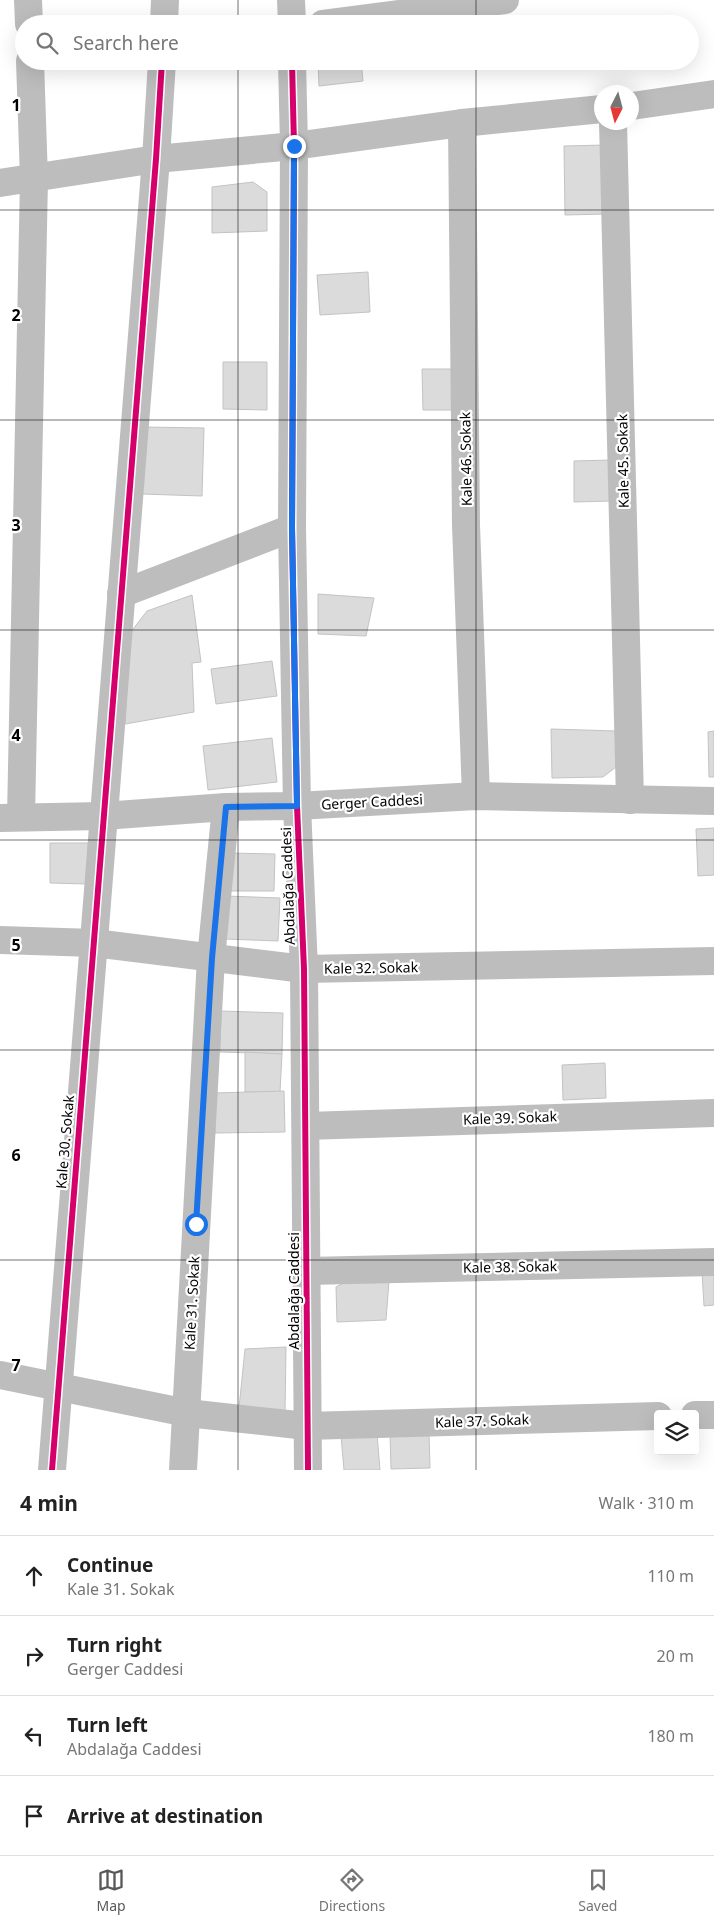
<!DOCTYPE html>
<html lang="en">
<head>
<meta charset="utf-8">
<style>
  body { margin:0; font-family:"Noto Sans",sans-serif; background:#f6f6f6; color:#222 }
  .controls { position:absolute; right:15px; bottom:15px; display:grid; overflow:hidden; border-radius:5px; box-shadow:0 5px 20px #0002 }
  .controls button { width:45px; height:45px; display:grid; place-items:center; padding:0; border:0; border-bottom:1px solid #e0e0e0; background:#fff; color:#222; font:25px sans-serif }
  .compass { position:absolute; left:594px; top:85px; width:45px; height:45px; border-radius:50%; background:#fff; box-shadow:0 5px 20px #0002; rotate:186deg }
  .stop { position:absolute; width:15px; height:15px; margin:-11px; border:4px solid #1a73e8; border-radius:50%; background:#fff }
  .stop.end { background:#1a73e8; border-color:#fff; box-shadow:0 1px 5px #0008 }
  .list { margin:0; padding:0; list-style:none }
  h2 { display:flex; justify-content:space-between; align-items:center; height:65px; margin:0; padding:0 20px; font-size:21px }
  h2 small { font-size:16px; font-weight:400; color:#767676 }
  .list li { display:grid; grid-template-columns:32px 1fr auto; gap:15px; align-items:center; box-sizing:border-box; height:80px; padding:0 20px; border-top:1px solid #e0e0e0 }
  .list b { display:block; font-size:19px; white-space:nowrap }
  .list p { margin:0; font-size:16px; white-space:nowrap; color:#767676 }
  .list em { font-size:16px; font-style:normal; color:#767676 }
  .icon { flex:none; width:28px; height:28px; fill:none; stroke:currentColor; stroke-width:2; stroke-linecap:round; stroke-linejoin:round }
  .map { position:relative; flex:none; width:714px; height:1470px; overflow:hidden }
  .search { position:absolute; background:#fff; box-shadow:0 5px 20px #0002; left:15px; right:15px; top:15px; height:55px; display:flex; align-items:center; gap:12px; box-sizing:border-box; padding:0 18px; border-radius:28px; color:#767676; font-size:19px }
  .sheet { height:385px; background:#fff }
  nav { display:flex; justify-content:space-around; align-items:center; box-sizing:border-box; height:70px; border-top:1px solid #e0e0e0; background:#fff; font-size:14px; color:#767676 }
  nav a { display:grid; justify-items:center; gap:2px }
  nav .on { color:#595959 }
  .map>svg:first-child { display:block }
  .building { fill:#dbdbdb; stroke:#c3c3c3 }
  .lines { fill:none; stroke-linecap:round; stroke-linejoin:round }
  .minor { stroke:#bdbdbd; stroke-width:28 }
  .cycleway-casing { stroke:#fff; stroke-width:9 }
  .cycleway { stroke:#d6006c; stroke-width:6 }
  .route { stroke:#1a73e8; stroke-width:6 }
  .grid { fill:none; stroke:#000; stroke-width:1; stroke-opacity:0.55 }
  .labels { text-anchor:middle; stroke-width:4.5; stroke-linejoin:round; paint-order:stroke }
  .street-label { font-size:14px; fill:#000; stroke:#fff }
  .grid-label { font-size:16px; text-anchor:middle; font-weight:bold; fill:#000; stroke:#fff; stroke-width:4.5; stroke-linejoin:round; paint-order:stroke }
</style>
</head>
<body>
<div class="map">
<svg width="714" height="1470" viewBox="0 0 714 1470">
  <rect width="100%" height="100%" fill="#fff"/>
  <g class="building">
    <path d="M 318,61 L 361,61 L 363,81 L 319,86 Z"/>
    <path d="M 605,145 L 607,214 L 565,215 L 564,146 Z"/>
    <path d="M 253,182 L 267,192 L 267,231 L 212,233 L 212,187 Z"/>
    <path d="M 368,272 L 370,312 L 320,315 L 317,275 Z"/>
    <path d="M 223,362 L 267,362 L 267,410 L 223,409 Z"/>
    <path d="M 422,369 L 456,369 L 457,410 L 423,410 Z"/>
    <path d="M 144,427 L 204,428 L 202,496 L 142,494 Z"/>
    <path d="M 611,460 L 611,501 L 574,502 L 574,461 Z"/>
    <path d="M 318,594 L 374,598 L 366,636 L 318,634 Z"/>
    <path d="M 192,595 L 201,662 L 192,663 L 194,712 L 125,724 L 130,633 L 147,611 Z"/>
    <path d="M 272,661 L 277,696 L 216,704 L 211,669 Z"/>
    <path d="M 551,729 L 616,731 L 616,767 L 603,777 L 552,778 Z"/>
    <path d="M 714,731 L 714,777 L 709,777 L 708,732 Z"/>
    <path d="M 272,738 L 277,782 L 208,790 L 203,746 Z"/>
    <path d="M 714,828 L 714,875 L 698,876 L 696,829 Z"/>
    <path d="M 50,843 L 88,843 L 88,884 L 50,883 Z"/>
    <path d="M 230,853 L 275,854 L 274,891 L 230,891 Z"/>
    <path d="M 226,896 L 280,898 L 278,941 L 225,939 Z"/>
    <path d="M 221,1011 L 283,1013 L 282,1054 L 220,1052 Z"/>
    <path d="M 245,1052 L 282,1054 L 280,1092 L 245,1092 Z"/>
    <path d="M 605,1063 L 606,1098 L 563,1100 L 562,1065 Z"/>
    <path d="M 284,1091 L 285,1132 L 215,1133 L 214,1093 Z"/>
    <path d="M 714,1271 L 714,1305 L 704,1306 L 702,1272 Z"/>
    <path d="M 351,1279 L 389,1281 L 386,1320 L 337,1322 L 336,1287 Z"/>
    <path d="M 286,1347 L 285,1412 L 239,1408 L 245,1349 Z"/>
    <path d="M 429,1433 L 430,1468 L 391,1469 L 390,1434 Z"/>
    <path d="M 377,1434 L 380,1470 L 344,1470 L 341,1436 Z"/>
  </g>
  <g class="lines">
    <g class="minor">
      <path d="M 28,0 L 29,24"/>
      <path d="M 291,0 L 292,24"/>
      <path d="M 164,24 L 165,0"/>
      <path d="M 323,24 L 505,0"/>
      <path d="M 292,61 L 294,146 L 292,528 L 297,806 L 304,969 L 308,1470"/>
      <path d="M 632,106 L 714,94"/>
      <path d="M 613,122 L 630,800"/>
      <path d="M 462,123 L 466,525 L 476,796"/>
      <path d="M 0,183 L 156,159 L 294,146 L 462,123 L 602,109"/>
      <path d="M 121,594 L 292,528"/>
      <path d="M 21,817 L 34,179 L 30,61"/>
      <path d="M 0,818 L 103,816 L 226,807 L 297,806 L 476,796 L 714,801"/>
      <path d="M 0,940 L 94,943 L 304,969 L 714,961"/>
      <path d="M 306,1126 L 714,1113"/>
      <path d="M 307,1271 L 714,1262"/>
      <path d="M 0,1375 L 187,1413 L 307,1426 L 658,1416"/>
      <path d="M 695,1415 L 714,1415"/>
      <path d="M 52,1470 L 156,159 L 162,61"/>
      <path d="M 183,1470 L 211,958 L 226,807"/>
    </g>
    <defs>
      <g id="cycleway">
        <path d="M 292,61 L 294,146 L 292,528 L 297,806 L 304,969 L 308,1470"/>
        <path d="M 52,1470 L 156,159 L 162,61"/>
      </g>
    </defs>
    <use href="#cycleway" class="cycleway-casing"/>
    <use href="#cycleway" class="cycleway"/>
  </g>
  <g class="lines">
    <path class="route" d="M 196,1224 L 212,958 L 226,807 L 297,806 L 292,528 L 294,146"/>
  </g>
  <path class="grid" d="M 238,0 L 238,24M 476,0 L 476,24M 238,61 L 238,1470M 476,61 L 476,1470M 0,210 L 714,210M 0,420 L 714,420M 0,630 L 714,630M 0,840 L 714,840M 0,1050 L 714,1050M 0,1260 L 714,1260"/>
  <g class="labels">
    <g class="street-label">
      <text transform="translate(466 459) rotate(-91)" y="5">Kale 46. Sokak</text>
      <text transform="translate(623 461) rotate(-91)" y="5">Kale 45. Sokak</text>
      <text transform="translate(372 802) rotate(-3)" y="5">Gerger Caddesi</text>
      <text transform="translate(288 886) rotate(-92)" y="5">Abdalağa Caddesi</text>
      <text transform="translate(371 968) rotate(-1)" y="5">Kale 32. Sokak</text>
      <text transform="translate(510 1118) rotate(-2)" y="5">Kale 39. Sokak</text>
      <text transform="translate(65 1142) rotate(-85)" y="5">Kale 30. Sokak</text>
      <text transform="translate(510 1267) rotate(-1)" y="5">Kale 38. Sokak</text>
      <text transform="translate(294 1291) rotate(-90)" y="5">Abdalağa Caddesi</text>
      <text transform="translate(192 1303) rotate(-87)" y="5">Kale 31. Sokak</text>
      <text transform="translate(482 1421) rotate(-2)" y="5">Kale 37. Sokak</text>
    </g>
  </g>
  <g class="grid-label">
    <text x="16" y="111">1</text>
    <text x="16" y="321">2</text>
    <text x="16" y="531">3</text>
    <text x="16" y="741">4</text>
    <text x="16" y="951">5</text>
    <text x="16" y="1161">6</text>
    <text x="16" y="1371">7</text>
  </g>
</svg>
<div class="controls">
<button><svg class="icon" aria-label="layers" viewBox="0 0 24 24"><path d="M12 4l9 5-9 5-9-5zM3 14l9 5 9-5"/></svg></button>
</div>
<svg class="compass" viewBox="-18 -18 36 36"><path d="M0-13l5 13h-10z" fill="#e53935"/><path d="M0 13l5-13h-10z" fill="#767676"/></svg>
<div class="stop" style="left:196px;top:1224px"></div>
<div class="stop end" style="left:294px;top:146px"></div>
<div class="search"><svg class="icon" aria-label="search" viewBox="0 0 24 24"><circle cx="10" cy="10" r="6"/><path d="M15 15l6 6"/></svg>Search here</div>
</div>
<section class="sheet">
<h2>4 min<small>Walk · 310 m</small></h2>
<ul class="list">
<li><svg class="icon" aria-label="ahead" viewBox="0 0 24 24"><path d="M12 20V5M6 11l6-6 6 6"/></svg><div><b>Continue</b><p>Kale 31. Sokak</p></div><em>110 m</em></li>
<li><svg class="icon" aria-label="right" viewBox="0 0 24 24"><path d="M7 20v-9h11M14 6l5 5-5 5"/></svg><div><b>Turn right</b><p>Gerger Caddesi</p></div><em>20 m</em></li>
<li><svg class="icon" aria-label="left" viewBox="0 0 24 24"><path d="M17 20v-9H6M10 6l-5 5 5 5"/></svg><div><b>Turn left</b><p>Abdalağa Caddesi</p></div><em>180 m</em></li>
<li><svg class="icon" aria-label="arrive" viewBox="0 0 24 24"><path d="M6 21V4h12l-3 4 3 4H6"/></svg><div><b>Arrive at destination</b></div></li>
</ul>
</section>
<nav>
<a class="on"><svg class="icon" aria-label="map" viewBox="0 0 24 24"><path d="M3 6l6-2 6 2 6-2v14l-6 2-6-2-6 2zM9 4v14M15 6v14"/></svg>Map</a>
<a><svg class="icon" aria-label="directions" viewBox="0 0 24 24"><path d="M12 3l9 9-9 9-9-9zM9 14v-3h6M13 9l2 2-2 2"/></svg>Directions</a>
<a><svg class="icon" aria-label="saved" viewBox="0 0 24 24"><path d="M7 4h10v16l-5-4-5 4z"/></svg>Saved</a>
</nav>
</body>
</html>
